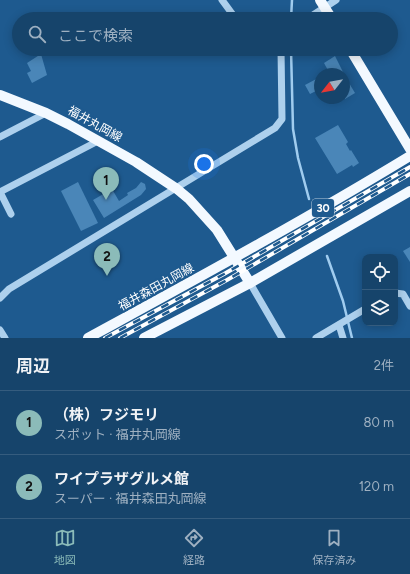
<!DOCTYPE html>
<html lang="ja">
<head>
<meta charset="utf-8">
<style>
  body { margin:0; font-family:Figtree,"Noto Sans JP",sans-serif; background:#1f4b71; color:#f1f3f6 }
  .controls { position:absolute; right:12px; bottom:12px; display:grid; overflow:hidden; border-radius:8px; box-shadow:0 2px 10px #0003 }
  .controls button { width:36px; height:36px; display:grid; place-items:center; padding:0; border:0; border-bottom:1px solid #355c7e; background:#16446b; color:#f1f3f6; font:20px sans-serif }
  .compass { position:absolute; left:314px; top:68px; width:36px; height:36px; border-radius:50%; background:#16446b; box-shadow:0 2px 10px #0003; rotate:239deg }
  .you { position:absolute; left:204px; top:164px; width:14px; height:14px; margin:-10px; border:3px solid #fff; border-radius:50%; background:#1a73e8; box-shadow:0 0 0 6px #1a73e833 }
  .badge { display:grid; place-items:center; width:26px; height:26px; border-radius:50%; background:#8bbbb9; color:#111; font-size:13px; font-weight:700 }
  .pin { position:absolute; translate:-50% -33px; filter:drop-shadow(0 1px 2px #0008) }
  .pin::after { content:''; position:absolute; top:21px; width:14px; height:12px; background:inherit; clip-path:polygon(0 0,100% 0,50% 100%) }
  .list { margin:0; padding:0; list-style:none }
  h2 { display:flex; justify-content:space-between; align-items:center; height:52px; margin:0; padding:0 16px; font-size:17px }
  h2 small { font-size:13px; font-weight:400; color:#9eb0c1 }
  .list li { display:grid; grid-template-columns:26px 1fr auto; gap:12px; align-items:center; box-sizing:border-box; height:64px; padding:0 16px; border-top:1px solid #355c7e }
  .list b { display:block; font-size:15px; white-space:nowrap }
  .list p { margin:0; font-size:13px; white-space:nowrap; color:#9eb0c1 }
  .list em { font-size:13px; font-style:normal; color:#9eb0c1 }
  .icon { flex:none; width:22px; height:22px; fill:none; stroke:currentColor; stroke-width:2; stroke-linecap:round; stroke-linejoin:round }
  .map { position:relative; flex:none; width:410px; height:338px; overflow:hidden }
  .search { position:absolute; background:#16446b; box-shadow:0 2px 10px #0003; left:12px; right:12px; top:12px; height:44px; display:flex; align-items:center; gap:10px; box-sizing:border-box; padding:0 14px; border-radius:22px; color:#9eb0c1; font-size:15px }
  .sheet { height:180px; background:#16446b }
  nav { display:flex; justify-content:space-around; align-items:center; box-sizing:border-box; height:56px; border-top:1px solid #355c7e; background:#16446b; font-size:11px; color:#9eb0c1 }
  nav a { display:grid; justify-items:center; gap:2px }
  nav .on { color:#8bbbb9 }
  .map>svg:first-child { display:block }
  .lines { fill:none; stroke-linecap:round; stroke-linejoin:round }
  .stream { stroke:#a0ccef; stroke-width:2.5 }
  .building { fill:#4a86b8 }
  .minor { stroke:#add0ed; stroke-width:7 }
  .major { stroke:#f3f9ff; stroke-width:10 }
  .rail-casing { stroke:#fff; stroke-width:4 }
  .rail { stroke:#1e5a8f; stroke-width:2.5; stroke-dasharray:8; stroke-linecap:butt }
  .labels { text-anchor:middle; stroke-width:4; stroke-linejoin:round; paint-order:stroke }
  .shield { fill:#1e5a8f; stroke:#bccedd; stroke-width:1 }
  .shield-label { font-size:11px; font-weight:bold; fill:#fff }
  .street-label { font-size:12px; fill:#fff; stroke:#1e5a8f }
</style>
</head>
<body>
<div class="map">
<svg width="410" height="338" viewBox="0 0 410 338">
  <rect width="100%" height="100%" fill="#1e5a8f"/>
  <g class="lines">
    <g class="stream">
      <path d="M 291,19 L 292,0"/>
      <path d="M 291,49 L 293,129 L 298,158 L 309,199"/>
      <path d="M 327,256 L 343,301 L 352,338"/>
    </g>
  </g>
  <g class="building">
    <path d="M 41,54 L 47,75 L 32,83 L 27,73 L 31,71 L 27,63 Z"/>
    <path d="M 335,56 L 344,74 L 330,74 L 324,63 Z"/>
    <path d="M 320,77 L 320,89 L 310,94 L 305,85 Z"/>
    <path d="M 346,78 L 355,93 L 345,99 L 344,79 Z"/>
    <path d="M 338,125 L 348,142 L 346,144 L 350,151 L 351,150 L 359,163 L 353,167 L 352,165 L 337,174 L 315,138 Z"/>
    <path d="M 78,182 L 98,223 L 81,231 L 61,191 Z"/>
    <path d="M 141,182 L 145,184 L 146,189 L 141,195 L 104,218 L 93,200 L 112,189 L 119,201 L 128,195 L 127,193 L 136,188 Z"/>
    <path d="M 410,247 L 410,262 L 403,251 Z"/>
  </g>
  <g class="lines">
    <g class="minor">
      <path d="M 222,0 L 236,19"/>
      <path d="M 307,19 L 336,0"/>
      <path d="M 0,137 L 46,113"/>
      <path d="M 0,192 L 98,141"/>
      <path d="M 0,192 L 11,214"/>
      <path d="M 250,283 L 282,338"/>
      <path d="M 395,293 L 403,294 L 410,306"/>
      <path d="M 0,298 L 9,289 L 275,128 L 282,119 L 281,49"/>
      <path d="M 339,325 L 343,338"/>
      <path d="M 0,330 L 5,338"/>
      <path d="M 316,338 L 365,309"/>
    </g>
    <g class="major">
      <path d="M 320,0 L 332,19"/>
      <path d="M 350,49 L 410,149"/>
      <path d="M 0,95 L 46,113 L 68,124 L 136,162 L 177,189 L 189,199 L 217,230 L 250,283"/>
      <path d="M 88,338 C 196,279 305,220 410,156"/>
      <path d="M 144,338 L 250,283 L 410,191"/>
    </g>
    <defs>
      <g id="rail">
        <path d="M 105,338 L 224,274 L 410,167"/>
        <path d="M 120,338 L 227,280 L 410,174"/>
      </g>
    </defs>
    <use href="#rail" class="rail-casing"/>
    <use href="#rail" class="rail"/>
  </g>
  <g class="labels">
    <rect class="shield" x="312" y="199" width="22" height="18" rx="3"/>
    <g class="shield-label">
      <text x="323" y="212">30</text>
    </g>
    <g class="street-label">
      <text transform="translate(95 124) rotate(29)" y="4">福井丸岡線</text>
      <text transform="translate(156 287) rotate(-29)" y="4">福井森田丸岡線</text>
    </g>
  </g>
</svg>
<div class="controls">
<button><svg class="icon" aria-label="locate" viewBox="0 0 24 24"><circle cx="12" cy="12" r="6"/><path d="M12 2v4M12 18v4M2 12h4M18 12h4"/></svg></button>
<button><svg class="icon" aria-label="layers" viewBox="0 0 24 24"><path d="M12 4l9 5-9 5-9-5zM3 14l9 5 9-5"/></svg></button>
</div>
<svg class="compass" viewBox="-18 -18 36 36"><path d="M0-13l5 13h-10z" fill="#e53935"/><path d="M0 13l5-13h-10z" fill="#9eb0c1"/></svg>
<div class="you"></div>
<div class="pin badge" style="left:106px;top:200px">1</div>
<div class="pin badge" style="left:107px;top:276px">2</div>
<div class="search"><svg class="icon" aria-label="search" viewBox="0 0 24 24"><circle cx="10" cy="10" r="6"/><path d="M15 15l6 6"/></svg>ここで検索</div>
</div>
<section class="sheet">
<h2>周辺<small>2件</small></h2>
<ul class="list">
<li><span class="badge">1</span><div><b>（株）フジモリ</b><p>スポット · 福井丸岡線</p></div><em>80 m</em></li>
<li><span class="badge">2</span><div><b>ワイプラザグルメ館</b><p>スーパー · 福井森田丸岡線</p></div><em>120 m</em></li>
</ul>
</section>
<nav>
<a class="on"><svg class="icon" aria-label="map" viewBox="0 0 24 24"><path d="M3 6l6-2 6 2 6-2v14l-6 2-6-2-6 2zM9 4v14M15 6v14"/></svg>地図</a>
<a><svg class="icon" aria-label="directions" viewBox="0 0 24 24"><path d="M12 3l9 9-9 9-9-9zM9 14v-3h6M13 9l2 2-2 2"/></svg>経路</a>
<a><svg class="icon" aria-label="saved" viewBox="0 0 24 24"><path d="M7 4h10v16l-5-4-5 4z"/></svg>保存済み</a>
</nav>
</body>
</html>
